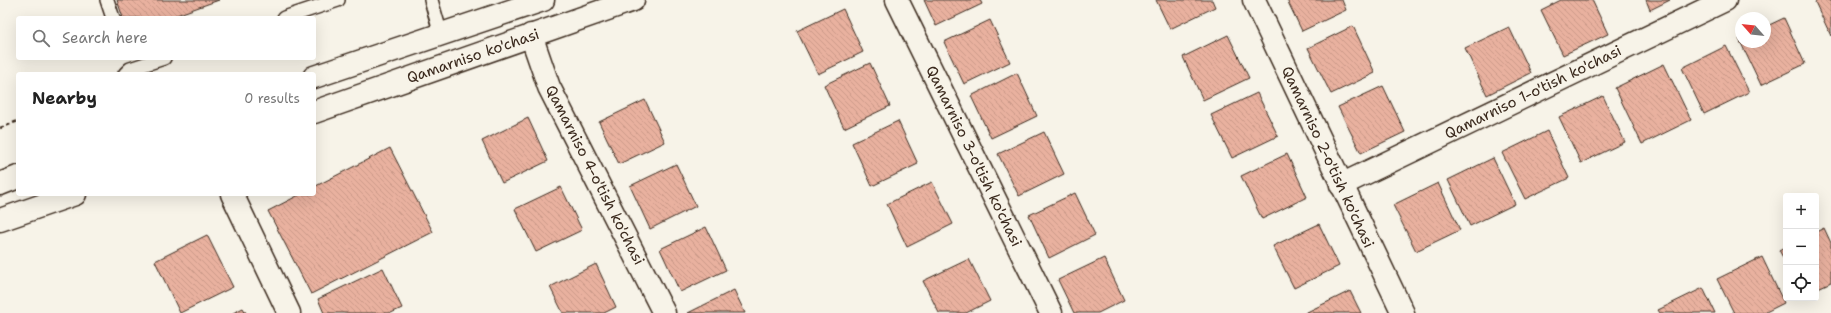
<!DOCTYPE html>
<html lang="en">
<head>
<meta charset="utf-8">
<style>
  body { margin:0; font-family:"Shantell Sans",sans-serif; background:#f2f2f2; color:#222 }
  .controls { position:absolute; right:12px; bottom:12px; display:grid; overflow:hidden; border-radius:4px; box-shadow:0 4px 16px #0002 }
  .controls button { width:36px; height:36px; display:grid; place-items:center; padding:0; border:0; border-bottom:1px solid #e0e0e0; background:#fff; color:#222; font:20px sans-serif }
  .compass { position:absolute; left:1735px; top:12px; width:36px; height:36px; border-radius:50%; background:#fff; box-shadow:0 4px 16px #0002; rotate:297deg }
  .list { margin:0; padding:0; list-style:none }
  h2 { display:flex; justify-content:space-between; align-items:center; height:52px; margin:0; padding:0 16px; font-size:17px }
  h2 small { font-size:13px; font-weight:400; color:#767676 }
  .icon { flex:none; width:22px; height:22px; fill:none; stroke:currentColor; stroke-width:2; stroke-linecap:round; stroke-linejoin:round }
  .map { position:relative; flex:none; width:1831px; height:313px; overflow:hidden }
  .search { position:absolute; background:#fff; box-shadow:0 4px 16px #0002; left:16px; top:16px; width:300px; height:44px; display:flex; align-items:center; gap:10px; box-sizing:border-box; padding:0 14px; border-radius:4px; color:#767676; font-size:15px }
  .panel { position:absolute; background:#fff; box-shadow:0 4px 16px #0002; left:16px; top:72px; width:300px; height:124px; border-radius:4px }
  .map>svg:first-child { display:block }
  .building { fill:url(#building-back-hatch); stroke:#3b2a1e }
  .lines { fill:none; stroke-linecap:round; stroke-linejoin:round }
  .service-casing { stroke:#3b2a1e; stroke-width:16 }
  .minor-casing { stroke:#3b2a1e; stroke-width:25 }
  .secondary-casing { stroke:#3b2a1e; stroke-width:25 }
  .path { stroke:#3b2a1e; stroke-width:2.5; stroke-dasharray:4 3; stroke-linecap:butt }
  .service { stroke:#f7f3e8; stroke-width:13 }
  .minor { stroke:#f7f3e8; stroke-width:22 }
  .secondary { stroke:#f7f3e8; stroke-width:22 }
  .labels { text-anchor:middle; stroke-width:3; stroke-linejoin:round; paint-order:stroke }
  .street-label { font-size:15px; fill:#3b2a1e; stroke:#f7f3e8 }
</style>
</head>
<body>
<div class="map">
<svg width="1831" height="313" viewBox="0 0 1831 313">
  <defs>
    <pattern id="building-back-hatch" width="6" height="6" patternUnits="userSpaceOnUse"><rect width="6" height="6" fill="#e9b19f"/><path d="M-1 5l2 2M0 0l6 6M5-1l2 2" fill="none" stroke="#c99888"/></pattern>
  </defs>
  <rect width="100%" height="100%" fill="#f7f3e8"/>
  <filter id="ink" filterUnits="userSpaceOnUse"><feTurbulence type="fractalNoise" baseFrequency=".025" numOctaves="2"/><feDisplacementMap in="SourceGraphic" scale="8" xChannelSelector="R" yChannelSelector="G"/><feConvolveMatrix kernelMatrix="1 2 1 2 8 2 1 2 1" color-interpolation-filters="sRGB"/></filter>
  <g filter="url(#ink)">
    <g class="building">
      <path d="M 117,0 L 219,0 L 168,18 L 123,18 Z"/>
      <path d="M 924,0 L 980,0 L 982,4 L 936,26 Z"/>
      <path d="M 1156,0 L 1212,0 L 1215,7 L 1170,29 Z"/>
      <path d="M 1287,0 L 1342,0 L 1346,10 L 1302,31 Z"/>
      <path d="M 1561,0 L 1592,0 L 1608,34 L 1563,55 L 1541,10 Z"/>
      <path d="M 1646,0 L 1670,0 L 1650,10 Z"/>
      <path d="M 1819,0 L 1831,0 L 1831,36 L 1815,2 Z"/>
      <path d="M 843,9 L 863,52 L 818,74 L 797,31 Z"/>
      <path d="M 1784,18 L 1805,64 L 1761,85 L 1739,39 L 1741,38 L 1741,42 L 1765,42 L 1765,27 Z"/>
      <path d="M 990,20 L 1010,62 L 964,84 L 944,42 Z"/>
      <path d="M 1353,26 L 1375,73 L 1331,94 L 1308,48 Z"/>
      <path d="M 1509,27 L 1531,73 L 1487,95 L 1465,48 Z"/>
      <path d="M 1228,35 L 1249,78 L 1203,100 L 1183,57 Z"/>
      <path d="M 1726,46 L 1749,92 L 1704,114 L 1682,68 Z"/>
      <path d="M 870,63 L 890,106 L 844,128 L 824,85 Z"/>
      <path d="M 1664,64 L 1691,120 L 1642,144 L 1615,88 Z"/>
      <path d="M 1017,73 L 1037,116 L 991,138 L 971,96 Z"/>
      <path d="M 1383,86 L 1405,132 L 1361,153 L 1338,107 Z"/>
      <path d="M 1257,93 L 1278,136 L 1232,158 L 1211,115 Z"/>
      <path d="M 1603,96 L 1625,142 L 1581,163 L 1559,117 Z"/>
      <path d="M 645,100 L 665,142 L 619,164 L 599,122 Z"/>
      <path d="M 528,118 L 548,161 L 502,183 L 482,141 Z"/>
      <path d="M 898,121 L 918,164 L 872,186 L 852,143 Z"/>
      <path d="M 1547,131 L 1569,178 L 1525,199 L 1502,153 Z"/>
      <path d="M 1044,132 L 1064,174 L 1019,196 L 998,154 Z"/>
      <path d="M 390,148 L 433,232 L 311,294 L 268,211 L 301,194 L 314,194 L 314,187 Z"/>
      <path d="M 1287,154 L 1307,197 L 1262,219 L 1241,176 Z"/>
      <path d="M 1493,158 L 1515,204 L 1470,226 L 1448,180 Z"/>
      <path d="M 676,164 L 696,206 L 650,229 L 630,186 Z"/>
      <path d="M 932,182 L 953,224 L 907,247 L 887,204 Z"/>
      <path d="M 1438,183 L 1460,230 L 1416,251 L 1393,205 Z"/>
      <path d="M 561,187 L 582,230 L 536,252 L 515,209 Z"/>
      <path d="M 1075,193 L 1095,235 L 1049,258 L 1029,215 Z"/>
      <path d="M 1319,224 L 1339,266 L 1294,288 L 1273,246 Z"/>
      <path d="M 706,227 L 726,270 L 680,292 L 660,249 Z"/>
      <path d="M 1824,228 L 1831,243 L 1831,282 L 1816,289 L 1816,232 Z"/>
      <path d="M 207,235 L 233,287 L 180,313 L 155,261 Z"/>
      <path d="M 1786,246 L 1786,263 L 1779,250 Z"/>
      <path d="M 1762,257 L 1784,303 L 1764,313 L 1734,313 L 1717,279 Z"/>
      <path d="M 1104,258 L 1124,300 L 1098,313 L 1074,313 L 1058,280 Z"/>
      <path d="M 969,259 L 990,301 L 966,313 L 939,313 L 923,281 Z"/>
      <path d="M 596,264 L 616,307 L 604,313 L 563,313 L 550,287 Z"/>
      <path d="M 383,268 L 402,308 L 391,313 L 324,313 L 318,299 Z"/>
      <path d="M 1703,288 L 1715,313 L 1660,313 L 1658,310 Z"/>
      <path d="M 734,290 L 745,313 L 688,313 Z"/>
      <path d="M 1350,291 L 1361,313 L 1305,313 Z"/>
      <path d="M 243,308 L 246,313 L 233,313 Z"/>
    </g>
    <g class="lines">
      <defs>
        <g id="service">
          <path d="M 107,0 L 113,18"/>
          <path d="M 431,0 L 441,35"/>
          <path d="M 284,18 L 338,0"/>
          <path d="M 125,74 L 130,69 L 164,58"/>
        </g>
        <g id="minor">
          <path d="M 897,0 L 1051,313"/>
          <path d="M 1254,0 L 1403,313"/>
          <path d="M 531,35 L 549,87 L 664,313"/>
          <path d="M 1341,185 L 1725,0"/>
          <path d="M 232,194 L 289,313"/>
        </g>
        <g id="secondary">
          <path d="M 314,77 L 543,0"/>
          <path d="M 314,112 L 633,0"/>
          <path d="M 0,184 L 18,177"/>
          <path d="M 0,220 L 75,194"/>
        </g>
      </defs>
      <use href="#service" class="service-casing"/>
      <use href="#minor" class="minor-casing"/>
      <use href="#secondary" class="secondary-casing"/>
      <path class="path" d="M 0,128 L 18,121"/>
      <use href="#service" class="service"/>
      <use href="#minor" class="minor"/>
      <use href="#secondary" class="secondary"/>
    </g>
  </g>
  <g class="labels">
    <g class="street-label">
      <text transform="translate(473 56) rotate(-19)" y="5">Qamarniso ko'chasi</text>
      <text transform="translate(1533 92) rotate(-26)" y="5">Qamarniso 1-o'tish ko'chasi</text>
      <text transform="translate(974 156) rotate(64)" y="5">Qamarniso 3-o'tish ko'chasi</text>
      <text transform="translate(1328 157) rotate(65)" y="5">Qamarniso 2-o'tish ko'chasi</text>
      <text transform="translate(595 175) rotate(63)" y="5">Qamarniso 4-o'tish ko'chasi</text>
    </g>
  </g>
</svg>
<div class="controls">
<button>+</button>
<button>−</button>
<button><svg class="icon" aria-label="locate" viewBox="0 0 24 24"><circle cx="12" cy="12" r="6"/><path d="M12 2v4M12 18v4M2 12h4M18 12h4"/></svg></button>
</div>
<svg class="compass" viewBox="-18 -18 36 36"><path d="M0-13l5 13h-10z" fill="#e53935"/><path d="M0 13l5-13h-10z" fill="#767676"/></svg>
<div class="search"><svg class="icon" aria-label="search" viewBox="0 0 24 24"><circle cx="10" cy="10" r="6"/><path d="M15 15l6 6"/></svg>Search here</div>
<section class="panel">
<h2>Nearby<small>0 results</small></h2>
<ul class="list">
</ul>
</section>
</div>
</body>
</html>
